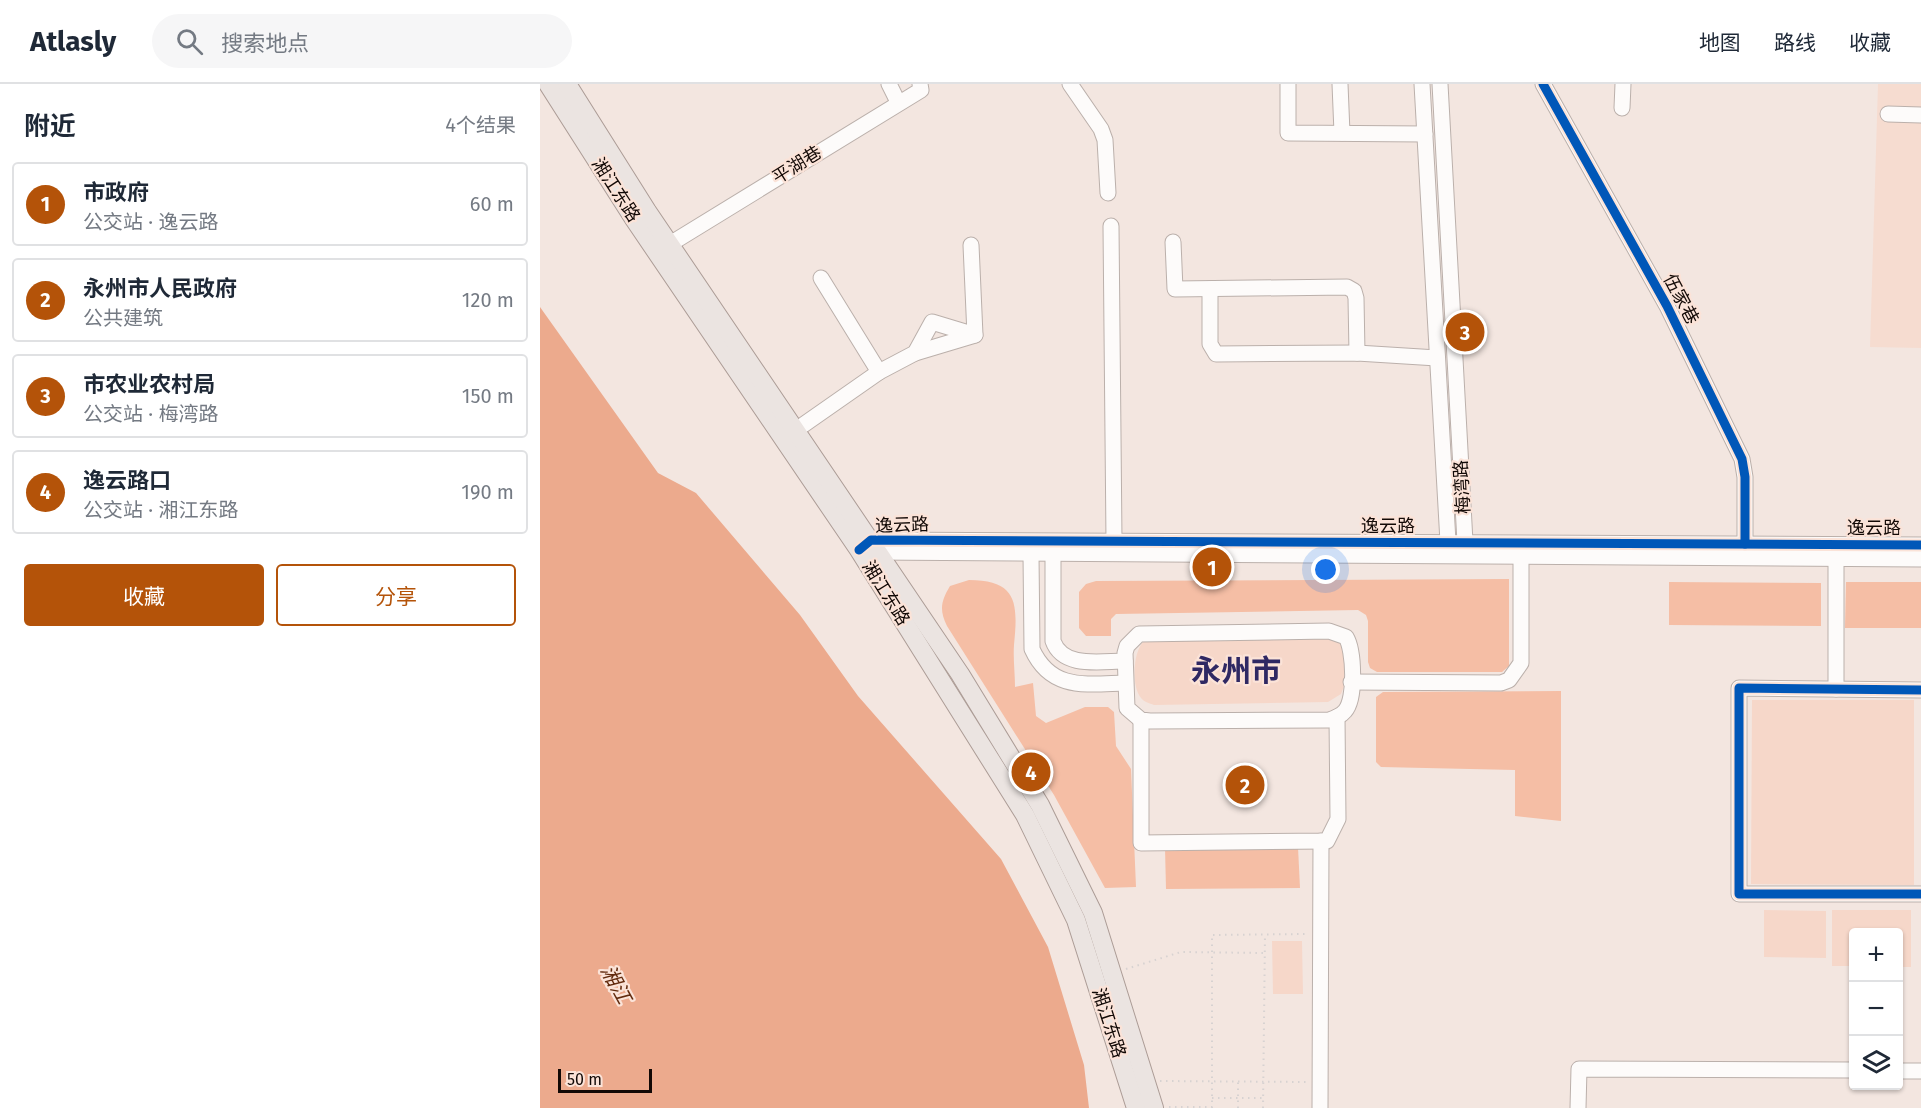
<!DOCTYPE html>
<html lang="zh">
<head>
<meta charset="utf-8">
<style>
  body { margin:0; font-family:"Fira Sans","Noto Sans SC",sans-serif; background:#f6f6f7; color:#1f2937 }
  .controls { position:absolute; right:18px; bottom:18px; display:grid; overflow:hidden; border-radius:6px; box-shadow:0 2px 4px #0004 }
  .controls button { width:54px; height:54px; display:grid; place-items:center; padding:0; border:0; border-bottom:2px solid #e0e1e3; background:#fff; color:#1f2937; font:30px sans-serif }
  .scale { position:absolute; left:18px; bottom:15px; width:94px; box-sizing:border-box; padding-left:6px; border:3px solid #120906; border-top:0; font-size:16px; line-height:21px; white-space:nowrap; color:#120906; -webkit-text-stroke:4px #fbe3d8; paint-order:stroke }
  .you { position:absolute; left:786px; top:486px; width:21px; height:21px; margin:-15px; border:4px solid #fff; border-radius:50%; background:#1a73e8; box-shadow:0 0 0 9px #1a73e833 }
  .badge { display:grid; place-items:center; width:39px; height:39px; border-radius:50%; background:#b45309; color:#fff; font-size:20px; font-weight:700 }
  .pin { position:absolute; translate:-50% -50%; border:3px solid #fff; box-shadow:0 2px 6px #0006 }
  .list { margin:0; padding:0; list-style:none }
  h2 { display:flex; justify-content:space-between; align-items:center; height:78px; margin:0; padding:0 24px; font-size:26px }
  h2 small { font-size:20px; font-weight:400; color:#747a83 }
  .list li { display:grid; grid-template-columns:39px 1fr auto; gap:18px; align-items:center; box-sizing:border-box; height:84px; margin:0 12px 12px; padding:0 12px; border:2px solid #e0e1e3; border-radius:6px }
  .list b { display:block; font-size:22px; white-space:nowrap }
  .list p { margin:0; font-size:20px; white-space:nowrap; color:#747a83 }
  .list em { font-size:20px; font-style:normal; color:#747a83 }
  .actions { display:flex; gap:12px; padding:18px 24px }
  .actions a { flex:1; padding:14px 0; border:2px solid #b45309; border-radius:6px; text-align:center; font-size:21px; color:#b45309 }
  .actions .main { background:#b45309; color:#fff }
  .icon { flex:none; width:33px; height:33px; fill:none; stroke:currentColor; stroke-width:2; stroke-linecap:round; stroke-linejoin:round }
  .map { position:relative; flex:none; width:1381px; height:1024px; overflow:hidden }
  header { display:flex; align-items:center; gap:36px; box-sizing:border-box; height:84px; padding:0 30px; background:#fff; border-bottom:2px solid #e0e1e3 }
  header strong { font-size:28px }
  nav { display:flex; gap:33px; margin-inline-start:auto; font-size:21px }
  .search { width:420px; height:54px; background:#f6f6f7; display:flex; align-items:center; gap:15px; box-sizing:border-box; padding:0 21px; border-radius:33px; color:#747a83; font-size:22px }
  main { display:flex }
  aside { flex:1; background:#fff }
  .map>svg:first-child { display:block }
  .built { fill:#f6dcd0 }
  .green { fill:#f6d7c9 }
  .forest { fill:#f5bea5 }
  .water { fill:#ecaa8d }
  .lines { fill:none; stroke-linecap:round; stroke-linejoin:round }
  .minor-casing { stroke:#bbb0ab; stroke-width:17 }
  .major-casing { stroke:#ac9c96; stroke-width:20 }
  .path { stroke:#d7d2d1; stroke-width:2; stroke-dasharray:1.5 4.5; stroke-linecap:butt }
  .minor { stroke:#fdfbfa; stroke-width:15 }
  .major { stroke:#ebe4e1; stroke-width:18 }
  .cycleway-casing { stroke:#fbe3d8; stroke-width:13 }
  .cycleway { stroke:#0057b8; stroke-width:9 }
  .labels { text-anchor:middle; stroke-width:4.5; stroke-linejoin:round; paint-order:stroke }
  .street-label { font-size:18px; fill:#120906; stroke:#fbe3d8 }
  .water-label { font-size:20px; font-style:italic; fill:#632b0e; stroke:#fbe3d8 }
  .town-label { font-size:30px; font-weight:bold; fill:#2f2863; stroke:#fbe3d8 }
</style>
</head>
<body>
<header>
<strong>Atlasly</strong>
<div class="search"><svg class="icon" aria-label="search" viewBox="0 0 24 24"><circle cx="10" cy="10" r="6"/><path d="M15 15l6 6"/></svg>搜索地点</div>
<nav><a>地图</a><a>路线</a><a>收藏</a></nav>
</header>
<main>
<aside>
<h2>附近<small>4个结果</small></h2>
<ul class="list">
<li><span class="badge">1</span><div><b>市政府</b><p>公交站 · 逸云路</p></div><em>60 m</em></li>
<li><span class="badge">2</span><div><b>永州市人民政府</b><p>公共建筑</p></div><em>120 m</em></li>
<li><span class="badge">3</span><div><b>市农业农村局</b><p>公交站 · 梅湾路</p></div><em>150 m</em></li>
<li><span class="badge">4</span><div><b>逸云路口</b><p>公交站 · 湘江东路</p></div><em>190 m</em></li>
</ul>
<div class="actions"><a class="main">收藏</a><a>分享</a></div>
</aside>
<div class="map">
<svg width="1381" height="1024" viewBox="0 0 1381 1024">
  <rect width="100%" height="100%" fill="#f3e6e0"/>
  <path class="built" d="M 1338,0 L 1381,0 L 1381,264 L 1330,263 Z"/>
  <g class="green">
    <path d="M 790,553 L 801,559 L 804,565 L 804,602 L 801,610 L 788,618 L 614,621 C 609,619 604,618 601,614 C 591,602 593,567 604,557 Z"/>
    <path d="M 1212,616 L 1374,616 L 1374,801 L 1211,800 Z"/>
    <path d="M 1224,826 L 1286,827 L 1286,874 L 1224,873 Z"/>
    <path d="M 1292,826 L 1371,826 L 1371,883 L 1359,883 L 1358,848 L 1314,848 L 1313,882 L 1292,882 Z"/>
    <path d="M 732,857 L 762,857 L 763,910 L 733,910 Z"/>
  </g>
  <g class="forest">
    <path d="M 969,495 L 969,582 L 962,588 L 837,588 L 830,584 L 828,578 L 828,537 L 826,531 L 818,526 L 576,530 L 571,535 L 571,552 L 546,552 L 539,544 L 539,508 L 546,500 L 556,497 Z"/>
    <path d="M 429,496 C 478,496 478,520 474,561 C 473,574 475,589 475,603 L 493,599 L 496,632 L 506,639 L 545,623 L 568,623 L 574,628 L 576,662 L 591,685 L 596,803 L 565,804 L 514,711 L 407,542 C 399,526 401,517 410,502 Z"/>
    <path d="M 1129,498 L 1281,499 L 1281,542 L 1129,541 Z"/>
    <path d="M 1306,498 L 1381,498 L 1381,544 L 1305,544 Z"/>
    <path d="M 1021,607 L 1021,737 L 975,732 L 975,686 L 841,683 L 836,678 L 836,613 L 843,608 Z"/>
    <path d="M 758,763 L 760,804 L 626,805 L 625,764 Z"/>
  </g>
  <path class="water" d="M 0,223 L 118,389 L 156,409 L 260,531 L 318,612 L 461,775 L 508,863 L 544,981 L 549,1024 L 0,1024 Z"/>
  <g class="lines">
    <defs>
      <g id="minor">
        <path d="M 349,0 L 358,18"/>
        <path d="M 530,0 L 561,45 L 565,56 L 568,109"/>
        <path d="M 748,0 L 748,49 L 885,50"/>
        <path d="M 800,0 L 802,49"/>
        <path d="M 882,0 L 908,458 L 912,465"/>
        <path d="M 900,0 L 925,458 L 921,466"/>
        <path d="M 1003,0 L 1127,222 L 1202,375 L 1205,393 L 1205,460"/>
        <path d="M 1082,24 L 1083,0"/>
        <path d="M 1348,30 L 1381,31"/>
        <path d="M 571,142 L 574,457"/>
        <path d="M 633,158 L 635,205 L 807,203 L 814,207 L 816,214 L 817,269"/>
        <path d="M 130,160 L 381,6 L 380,0"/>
        <path d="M 670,205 L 670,260 L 676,270 L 817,269 L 897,274"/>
        <path d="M 375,269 L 435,251"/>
        <path d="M 339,288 L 375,269 L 392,238 L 435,251 L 431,161"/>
        <path d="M 256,346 L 339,288 L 281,194"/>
        <path d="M 324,462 L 331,456 L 1381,461"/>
        <path d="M 331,468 L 1381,475"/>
        <path d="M 491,471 L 492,565 C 511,607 546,600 585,599"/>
        <path d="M 513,471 L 513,557 C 523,585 561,577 585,577"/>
        <path d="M 789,547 L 806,553 C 814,566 816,615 805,627 C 801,632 795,634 789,636 L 610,637 L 601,636 L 587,624 L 585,569 L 587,562 L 599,550 Z"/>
        <path d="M 811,598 L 961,599 L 969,596 L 981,579 L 981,473"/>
        <path d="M 1296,605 L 1296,475"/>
        <path d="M 1381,606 L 1199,604 L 1199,810 L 1381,810"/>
        <path d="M 601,636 L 601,759 L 787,757 L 798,735 L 797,633"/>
        <path d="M 1358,987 L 1381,987"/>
        <path d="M 780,1024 L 781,757"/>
        <path d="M 1038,1024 L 1039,985 L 1314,986"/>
      </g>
      <g id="major">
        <path d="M 8,0 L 94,135 L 319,466 L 485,731 L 536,836 L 596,1024"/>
        <path d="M 27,0 L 107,127 L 420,590 L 500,721 L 553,829 L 614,1024"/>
      </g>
    </defs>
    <use href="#minor" class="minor-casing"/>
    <use href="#major" class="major-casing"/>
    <g class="path">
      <path d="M 586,885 L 641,868 L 724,869"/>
      <path d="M 620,997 L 768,998"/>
      <path d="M 672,1014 L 723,1014"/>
      <path d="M 629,1023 L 672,1023"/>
      <path d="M 672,1024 L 672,851 L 766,850"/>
      <path d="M 698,1024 L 698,997"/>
      <path d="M 723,1024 L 725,850"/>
    </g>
    <use href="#minor" class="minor"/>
    <use href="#major" class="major"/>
    <defs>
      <g id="cycleway">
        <path d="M 1003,0 L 1127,222 L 1202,375 L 1205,393 L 1205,460"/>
        <path d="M 319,466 L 331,456 L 1381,461"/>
        <path d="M 1381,606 L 1199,604 L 1199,810 L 1381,810"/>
      </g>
    </defs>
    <use href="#cycleway" class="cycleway-casing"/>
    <use href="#cycleway" class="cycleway"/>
  </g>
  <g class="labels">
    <g class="street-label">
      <text transform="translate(257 81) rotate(-32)" y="6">平湖巷</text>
      <text transform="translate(76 106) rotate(57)" y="6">湘江东路</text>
      <text transform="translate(1141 215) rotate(62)" y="6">伍家巷</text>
      <text transform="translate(922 403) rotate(-93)" y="6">梅湾路</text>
      <text transform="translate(362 441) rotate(-2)" y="6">逸云路</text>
      <text x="848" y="448">逸云路</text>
      <text x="1334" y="450">逸云路</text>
      <text transform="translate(346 509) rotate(58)" y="6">湘江东路</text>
      <text transform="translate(569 939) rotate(72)" y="6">湘江东路</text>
    </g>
    <g class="water-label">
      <text transform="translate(76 900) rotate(61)" y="7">湘江</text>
    </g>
    <g class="town-label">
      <text x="696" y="597">永州市</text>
    </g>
  </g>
</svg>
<div class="controls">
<button>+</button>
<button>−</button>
<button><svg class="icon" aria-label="layers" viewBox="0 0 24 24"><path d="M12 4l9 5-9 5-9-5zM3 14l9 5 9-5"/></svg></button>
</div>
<div class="scale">50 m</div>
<div class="you"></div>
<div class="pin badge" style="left:672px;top:483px">1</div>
<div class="pin badge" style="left:705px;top:701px">2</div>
<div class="pin badge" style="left:925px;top:248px">3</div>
<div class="pin badge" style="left:491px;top:688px">4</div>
</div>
</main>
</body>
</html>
